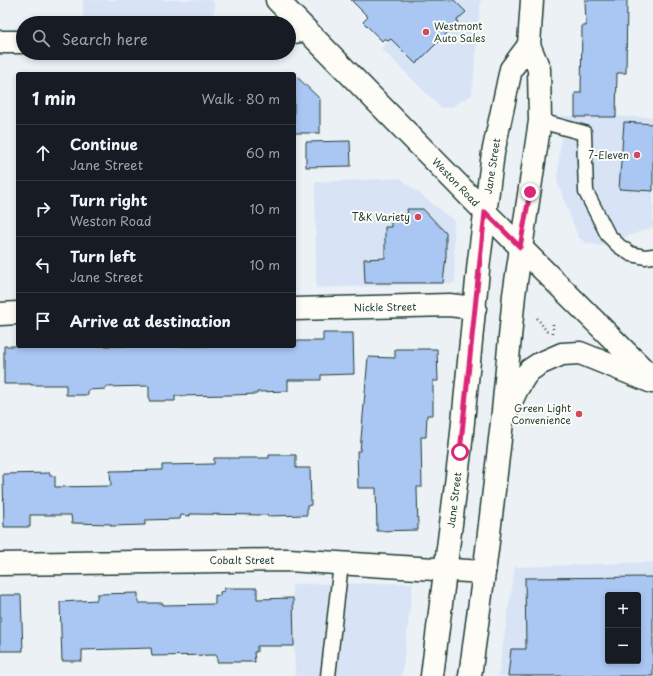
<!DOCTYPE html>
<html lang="en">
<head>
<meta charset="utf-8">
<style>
  body { margin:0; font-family:"Playpen Sans",sans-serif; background:#20242c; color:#f1f3f6 }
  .controls { position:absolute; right:12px; bottom:12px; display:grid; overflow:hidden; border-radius:4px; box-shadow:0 2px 6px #0003 }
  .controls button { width:36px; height:36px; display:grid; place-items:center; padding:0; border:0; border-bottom:1px solid #363941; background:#171b24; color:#f1f3f6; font:20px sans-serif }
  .stop { position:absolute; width:12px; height:12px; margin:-9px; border:3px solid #db2777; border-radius:50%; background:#fff }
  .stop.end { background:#db2777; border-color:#fff; box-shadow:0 1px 4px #0008 }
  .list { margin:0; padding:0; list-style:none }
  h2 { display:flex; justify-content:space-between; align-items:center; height:52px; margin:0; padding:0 16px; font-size:17px }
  h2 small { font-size:13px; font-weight:400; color:#9ea1a6 }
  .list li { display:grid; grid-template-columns:26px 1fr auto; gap:12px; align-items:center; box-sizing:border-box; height:56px; padding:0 16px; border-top:1px solid #363941 }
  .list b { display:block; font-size:15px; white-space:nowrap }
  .list p { margin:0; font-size:13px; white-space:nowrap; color:#9ea1a6 }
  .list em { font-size:13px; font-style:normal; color:#9ea1a6 }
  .icon { flex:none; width:22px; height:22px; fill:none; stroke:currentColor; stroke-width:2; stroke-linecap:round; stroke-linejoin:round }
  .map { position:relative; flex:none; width:653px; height:676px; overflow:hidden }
  .search { position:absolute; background:#171b24; box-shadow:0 2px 6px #0003; left:16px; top:16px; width:280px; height:44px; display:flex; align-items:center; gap:10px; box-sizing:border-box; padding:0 14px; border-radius:22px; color:#9ea1a6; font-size:15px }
  .panel { position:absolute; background:#171b24; box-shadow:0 2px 6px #0003; left:16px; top:72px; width:280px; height:276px; border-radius:4px }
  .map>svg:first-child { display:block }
  .built { fill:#d8e4f5; fill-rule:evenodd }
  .building { fill:#aac6f2; stroke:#1f3d34; fill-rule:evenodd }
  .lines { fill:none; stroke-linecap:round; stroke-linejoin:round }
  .service-casing { stroke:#1f3d34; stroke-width:17 }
  .minor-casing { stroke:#1f3d34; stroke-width:25 }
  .secondary-casing { stroke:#1f3d34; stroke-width:25 }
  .path { stroke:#1f3d34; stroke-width:2.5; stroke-dasharray:1 3; stroke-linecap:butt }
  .service { stroke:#fdfcf7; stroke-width:14 }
  .minor { stroke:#fdfcf7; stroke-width:22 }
  .secondary { stroke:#fdfcf7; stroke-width:22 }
  .route { stroke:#db2777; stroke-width:5 }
  .poi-dot { fill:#d1495b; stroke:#fdfcf7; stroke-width:1.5 }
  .labels { text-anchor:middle; stroke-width:4; stroke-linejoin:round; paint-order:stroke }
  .poi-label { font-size:10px; fill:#1f3d34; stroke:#fdfcf7; text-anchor:end }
  .street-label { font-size:10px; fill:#1f3d34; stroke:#fdfcf7 }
</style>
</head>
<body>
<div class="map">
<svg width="653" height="676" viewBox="0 0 653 676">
  <rect width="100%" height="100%" fill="#ecf1f6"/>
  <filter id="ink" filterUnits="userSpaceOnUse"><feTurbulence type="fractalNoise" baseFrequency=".025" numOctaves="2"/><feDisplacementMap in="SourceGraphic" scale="8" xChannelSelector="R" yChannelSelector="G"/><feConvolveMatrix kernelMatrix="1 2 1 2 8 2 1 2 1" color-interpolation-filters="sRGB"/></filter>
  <g filter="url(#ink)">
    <g class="built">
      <path d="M 83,0 L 212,0 L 214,3 L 215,10 L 210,17 L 83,19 Z"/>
      <path d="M 431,0 L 481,0 L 472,95 L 451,107 L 441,108 L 381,48 Z"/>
      <path d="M 563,116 L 653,117 L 653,227 L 601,246 L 586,243 L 578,237 L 557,181 Z"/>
      <path d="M 400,178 L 454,221 L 455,283 L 316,288 L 315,182 Z"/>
      <path d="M 653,562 L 653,676 L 498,676 L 515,567 ZM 608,595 L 638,595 L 638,661 L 608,661 Z"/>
      <path d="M 413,583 L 402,676 L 295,676 L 292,584 Z"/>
    </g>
    <g class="building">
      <path d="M 351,0 L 454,0 L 466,12 L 457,20 L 458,22 L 416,64 L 391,39 L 388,41 L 385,38 L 382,41 L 363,22 L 368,17 Z"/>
      <path d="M 585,0 L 627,0 L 626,73 L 617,73 L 616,117 L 575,117 L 575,93 L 581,93 L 582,26 L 586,26 Z"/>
      <path d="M 294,74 L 320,99 L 320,133 L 294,133 Z"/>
      <path d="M 624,122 L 653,124 L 653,191 L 619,189 Z"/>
      <path d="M 350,141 L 351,166 L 306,167 L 306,142 Z"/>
      <path d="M 407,209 L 423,209 L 446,233 L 446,256 L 443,283 L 365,283 L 364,259 L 385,258 L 385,227 L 391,227 L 391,215 L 408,214 Z"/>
      <path d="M 323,333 L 353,333 L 354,374 L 321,375 L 321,380 L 288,380 L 288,391 L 257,392 L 257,394 L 232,395 L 175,396 L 175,401 L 149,401 L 149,386 L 106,387 L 106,389 L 88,390 L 88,395 L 66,395 L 66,385 L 31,385 L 31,384 L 4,384 L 4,346 L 296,346 L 296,341 L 323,341 Z"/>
      <path d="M 395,349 L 437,349 L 438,381 L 433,381 L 433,415 L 427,415 L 426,437 L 421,437 L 422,487 L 417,487 L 418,530 L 377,531 L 376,488 L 358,488 L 357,451 L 360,451 L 368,357 L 395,358 Z"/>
      <path d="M 269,455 L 296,455 L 296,468 L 310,468 L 311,505 L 307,506 L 307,515 L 267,516 L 267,515 L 190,514 L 190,516 L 181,515 L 180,519 L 145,520 L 145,525 L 111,526 L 111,524 L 72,523 L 71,515 L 30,515 L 30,527 L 4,527 L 3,474 L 50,473 L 50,476 L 55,476 L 55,487 L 111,486 L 110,471 L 162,470 L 162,465 L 214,464 L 214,458 L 269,458 Z"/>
      <path d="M 653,577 L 653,676 L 508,676 L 511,649 L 526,649 L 525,578 ZM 608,595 L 638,595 L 638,661 L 608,661 Z"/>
      <path d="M 224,588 L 257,588 L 257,599 L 293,598 L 294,646 L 257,646 L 257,652 L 254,652 L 255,662 L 217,662 L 217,655 L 152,656 L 151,648 L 82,650 L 82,661 L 62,661 L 60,602 L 97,600 L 97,594 L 138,593 L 138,603 L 163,603 L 163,605 L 215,604 L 215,595 L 220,596 L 220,592 L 224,591 Z"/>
      <path d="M 0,595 L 21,595 L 23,651 L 0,651 Z"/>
    </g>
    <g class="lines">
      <defs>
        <g id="service">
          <path d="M 540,121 L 584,133 L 586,192 L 608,235 L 619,246 L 631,254 L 645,257 L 653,256"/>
          <path d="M 328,676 L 341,564"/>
        </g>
        <g id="minor">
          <path d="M 289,33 L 306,30"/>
          <path d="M 0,42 L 23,42"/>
          <path d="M 294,309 L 449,305 L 475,308"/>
          <path d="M 0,314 L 18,313"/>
          <path d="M 0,564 L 288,560 L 484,572"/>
        </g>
        <g id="secondary">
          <path d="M 277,0 L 485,212 L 653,379"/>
          <path d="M 507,410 L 517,389 L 525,376 L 530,370 L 539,364 L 562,354 L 580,353 L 652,382"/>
          <path d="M 432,676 L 460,452 L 479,260 L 493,153 L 511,69 L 529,45"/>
          <path d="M 470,676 L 487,550 L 502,422 L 514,295 L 540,121 L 539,69 L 529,45 L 532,0"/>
        </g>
      </defs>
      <use href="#service" class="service-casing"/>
      <use href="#minor" class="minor-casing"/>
      <use href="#secondary" class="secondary-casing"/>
      <g class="path">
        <path d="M 537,318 L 548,333"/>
        <path d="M 553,333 L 553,322"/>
      </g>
      <use href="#service" class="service"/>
      <use href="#minor" class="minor"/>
      <use href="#secondary" class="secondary"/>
    </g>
  </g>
  <g class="lines" filter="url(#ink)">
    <path class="route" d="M 460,452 L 485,212 L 520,247 L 530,192"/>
  </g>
  <g class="poi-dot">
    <circle cx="426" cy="32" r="4"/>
    <circle cx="637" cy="155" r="4"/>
    <circle cx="418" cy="217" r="4"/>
    <circle cx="579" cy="414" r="4"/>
  </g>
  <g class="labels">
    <g class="poi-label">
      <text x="434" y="30" text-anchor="start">Westmont<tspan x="434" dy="12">Auto Sales</tspan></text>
      <text x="629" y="159">7-Eleven</text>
      <text x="410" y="221">T&amp;K Variety</text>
      <text x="571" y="412">Green Light<tspan x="571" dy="12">Convenience</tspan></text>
    </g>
    <g class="street-label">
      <text transform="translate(492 166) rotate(-81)" y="4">Jane Street</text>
      <text transform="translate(456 182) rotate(46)" y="4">Weston Road</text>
      <text transform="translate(385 307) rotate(-1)" y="4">Nickle Street</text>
      <text transform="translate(454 500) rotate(-83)" y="4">Jane Street</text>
      <text x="242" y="564">Cobalt Street</text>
    </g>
  </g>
</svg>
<div class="controls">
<button>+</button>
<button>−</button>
</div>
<div class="stop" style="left:460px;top:452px"></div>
<div class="stop end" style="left:530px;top:192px"></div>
<div class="search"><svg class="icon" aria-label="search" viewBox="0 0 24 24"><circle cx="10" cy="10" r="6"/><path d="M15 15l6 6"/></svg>Search here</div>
<section class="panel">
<h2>1 min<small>Walk · 80 m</small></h2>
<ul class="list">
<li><svg class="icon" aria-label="ahead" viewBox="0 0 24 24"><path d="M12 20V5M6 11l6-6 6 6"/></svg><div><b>Continue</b><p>Jane Street</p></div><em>60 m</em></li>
<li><svg class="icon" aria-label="right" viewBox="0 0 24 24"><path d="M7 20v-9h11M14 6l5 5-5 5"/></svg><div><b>Turn right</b><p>Weston Road</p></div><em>10 m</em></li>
<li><svg class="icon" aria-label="left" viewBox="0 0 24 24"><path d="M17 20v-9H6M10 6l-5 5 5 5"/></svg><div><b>Turn left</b><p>Jane Street</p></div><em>10 m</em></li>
<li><svg class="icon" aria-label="arrive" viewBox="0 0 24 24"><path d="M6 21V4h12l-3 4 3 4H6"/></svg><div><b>Arrive at destination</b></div></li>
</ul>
</section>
</div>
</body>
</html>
